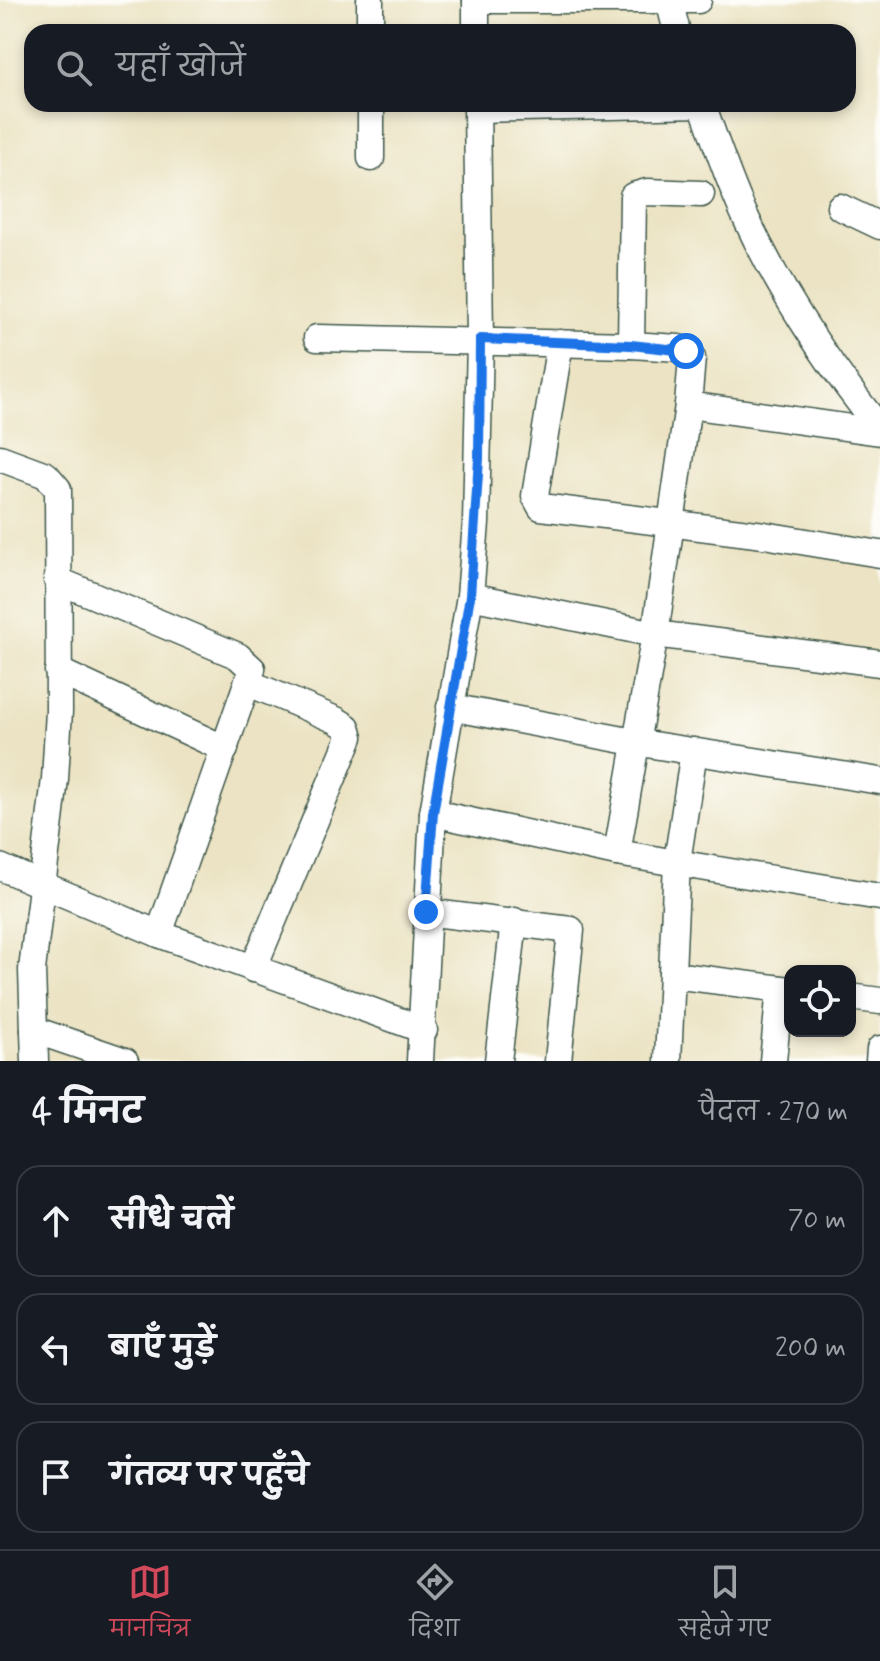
<!DOCTYPE html>
<html lang="hi">
<head>
<meta charset="utf-8">
<style>
  body { margin:0; font-family:Mynerve,"Playpen Sans Deva",sans-serif; background:#20242c; color:#f1f3f6 }
  .controls { position:absolute; right:24px; bottom:24px; display:grid; overflow:hidden; border-radius:16px; box-shadow:0 4px 12px #0003 }
  .controls button { width:72px; height:72px; display:grid; place-items:center; padding:0; border:0; border-bottom:2px solid #363941; background:#171b24; color:#f1f3f6; font:40px sans-serif }
  .stop { position:absolute; width:24px; height:24px; margin:-18px; border:6px solid #1a73e8; border-radius:50%; background:#fff }
  .stop.end { background:#1a73e8; border-color:#fff; box-shadow:0 2px 8px #0008 }
  .list { margin:0; padding:0; list-style:none }
  h2 { display:flex; justify-content:space-between; align-items:center; height:104px; margin:0; padding:0 32px; font-size:34px }
  h2 small { font-size:26px; font-weight:400; color:#9ea1a6 }
  .list li { display:grid; grid-template-columns:52px 1fr auto; gap:24px; align-items:center; box-sizing:border-box; height:112px; margin:0 16px 16px; padding:0 16px; border:2px solid #363941; border-radius:24px }
  .list b { display:block; font-size:30px; white-space:nowrap }
  .list em { font-size:26px; font-style:normal; color:#9ea1a6 }
  .icon { flex:none; width:44px; height:44px; fill:none; stroke:currentColor; stroke-width:2; stroke-linecap:round; stroke-linejoin:round }
  .map { position:relative; flex:none; width:880px; height:1061px; overflow:hidden }
  .search { position:absolute; background:#171b24; box-shadow:0 4px 12px #0003; left:24px; right:24px; top:24px; height:88px; display:flex; align-items:center; gap:20px; box-sizing:border-box; padding:0 28px; border-radius:24px; color:#9ea1a6; font-size:30px }
  .sheet { height:488px; background:#171b24 }
  nav { display:flex; justify-content:space-around; align-items:center; box-sizing:border-box; height:112px; border-top:2px solid #363941; background:#171b24; font-size:22px; color:#9ea1a6 }
  nav a { display:grid; justify-items:center; gap:4px }
  nav .on { color:#d1495b }
  .map>svg:first-child { display:block }
  .lines { fill:none; stroke-linecap:round; stroke-linejoin:round }
  .minor-casing { stroke:#3e5649; stroke-width:29 }
  .minor { stroke:#fff; stroke-width:26 }
  .route { stroke:#1a73e8; stroke-width:10 }
</style>
</head>
<body>
<div class="map">
<svg width="880" height="1061" viewBox="0 0 880 1061">
  <rect width="100%" height="100%" fill="#fdfcf7"/>
  <filter id="ink" filterUnits="userSpaceOnUse"><feTurbulence type="fractalNoise" baseFrequency=".0125" numOctaves="2"/><feDisplacementMap in="SourceGraphic" scale="16" xChannelSelector="R" yChannelSelector="G"/><feConvolveMatrix kernelMatrix="1 2 1 2 8 2 1 2 1" color-interpolation-filters="sRGB"/></filter>
  <filter id="wash" filterUnits="userSpaceOnUse"><feTurbulence type="fractalNoise" baseFrequency=".006" numOctaves="4" result="noise"/><feDisplacementMap in="SourceGraphic" scale="32" xChannelSelector="R" yChannelSelector="G"/><feGaussianBlur stdDeviation="1.8" result="paint"/><feColorMatrix in="noise" values="0 0 0 0 0 0 0 0 0 0 0 0 0 0 0 0 0 1.4 0 .05"/><feComposite in="paint" operator="in"/></filter>
  <g filter="url(#wash)">
    <rect width="100%" height="100%" fill="#ebe3c3"/>
  </g>
  <g filter="url(#ink)">
    <g class="lines">
      <defs>
        <g id="minor">
          <path d="M 370,0 L 370,32"/>
          <path d="M 476,0 L 698,0"/>
          <path d="M 476,0 L 476,32"/>
          <path d="M 669,0 L 677,32"/>
          <path d="M 371,104 L 371,158"/>
          <path d="M 702,104 C 716,142 729,182 746,218 C 781,294 828,364 880,429"/>
          <path d="M 477,109 L 702,104"/>
          <path d="M 840,207 L 880,226"/>
          <path d="M 317,338 L 631,345 L 679,348 L 692,358 L 688,405 L 655,634 L 617,853"/>
          <path d="M 560,343 L 535,496 L 541,507 L 764,535 L 880,554"/>
          <path d="M 631,345 L 633,196 L 647,192 L 701,194"/>
          <path d="M 688,405 L 880,432"/>
          <path d="M 0,458 L 46,475 L 58,489 L 59,711 L 55,779 L 32,970 L 35,1061"/>
          <path d="M 57,580 L 238,656 L 252,669 L 159,934"/>
          <path d="M 470,596 L 655,634 L 880,663"/>
          <path d="M 58,671 L 225,749"/>
          <path d="M 249,683 L 336,720 L 347,727 L 350,737 L 253,969"/>
          <path d="M 450,707 L 634,742 L 880,781"/>
          <path d="M 433,813 L 617,853 L 880,897"/>
          <path d="M 0,867 L 159,934 L 424,1030"/>
          <path d="M 426,912 L 571,930 L 558,1061"/>
          <path d="M 673,975 L 790,990"/>
          <path d="M 850,997 L 880,1001"/>
          <path d="M 34,1030 L 125,1061"/>
          <path d="M 420,1061 L 433,813 L 470,596 L 476,523 L 480,339 L 477,104"/>
          <path d="M 498,1061 L 514,921"/>
          <path d="M 668,1061 L 677,862 L 694,751"/>
          <path d="M 773,1061 L 780,989"/>
          <path d="M 879,1061 L 880,1049"/>
        </g>
      </defs>
      <use href="#minor" class="minor-casing"/>
      <use href="#minor" class="minor"/>
    </g>
  </g>
  <g class="lines" filter="url(#ink)">
    <path class="route" d="M 426,912 L 433,813 L 470,596 L 479,459 L 480,339 L 631,345 L 686,351"/>
  </g>
</svg>
<div class="controls">
<button><svg class="icon" aria-label="locate" viewBox="0 0 24 24"><circle cx="12" cy="12" r="6"/><path d="M12 2v4M12 18v4M2 12h4M18 12h4"/></svg></button>
</div>
<div class="stop" style="left:686px;top:351px"></div>
<div class="stop end" style="left:426px;top:912px"></div>
<div class="search"><svg class="icon" aria-label="search" viewBox="0 0 24 24"><circle cx="10" cy="10" r="6"/><path d="M15 15l6 6"/></svg>यहाँ खोजें</div>
</div>
<section class="sheet">
<h2>4 मिनट<small>पैदल · 270 m</small></h2>
<ul class="list">
<li><svg class="icon" aria-label="ahead" viewBox="0 0 24 24"><path d="M12 20V5M6 11l6-6 6 6"/></svg><div><b>सीधे चलें</b></div><em>70 m</em></li>
<li><svg class="icon" aria-label="left" viewBox="0 0 24 24"><path d="M17 20v-9H6M10 6l-5 5 5 5"/></svg><div><b>बाएँ मुड़ें</b></div><em>200 m</em></li>
<li><svg class="icon" aria-label="arrive" viewBox="0 0 24 24"><path d="M6 21V4h12l-3 4 3 4H6"/></svg><div><b>गंतव्य पर पहुँचे</b></div></li>
</ul>
</section>
<nav>
<a class="on"><svg class="icon" aria-label="map" viewBox="0 0 24 24"><path d="M3 6l6-2 6 2 6-2v14l-6 2-6-2-6 2zM9 4v14M15 6v14"/></svg>मानचित्र</a>
<a><svg class="icon" aria-label="directions" viewBox="0 0 24 24"><path d="M12 3l9 9-9 9-9-9zM9 14v-3h6M13 9l2 2-2 2"/></svg>दिशा</a>
<a><svg class="icon" aria-label="saved" viewBox="0 0 24 24"><path d="M7 4h10v16l-5-4-5 4z"/></svg>सहेजे गए</a>
</nav>
</body>
</html>
